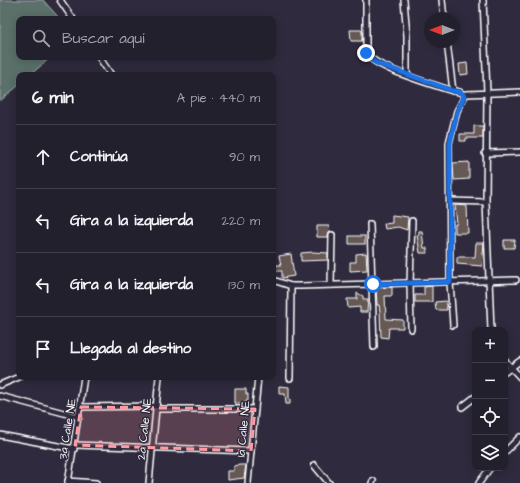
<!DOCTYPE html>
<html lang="es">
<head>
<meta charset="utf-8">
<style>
  body { margin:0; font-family:"Architects Daughter",sans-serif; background:#2b2836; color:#f1f3f6 }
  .controls { position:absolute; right:12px; bottom:12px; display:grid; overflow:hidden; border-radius:8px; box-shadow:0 2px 10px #0003 }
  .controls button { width:36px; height:36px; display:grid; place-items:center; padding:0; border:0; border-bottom:1px solid #403e4a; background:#23202e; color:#f1f3f6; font:20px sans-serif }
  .compass { position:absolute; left:424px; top:12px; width:36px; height:36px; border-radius:50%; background:#23202e; box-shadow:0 2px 10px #0003; rotate:270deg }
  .stop { position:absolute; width:12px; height:12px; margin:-9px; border:3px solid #1a73e8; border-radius:50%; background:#fff }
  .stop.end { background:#1a73e8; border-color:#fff; box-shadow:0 1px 4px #0008 }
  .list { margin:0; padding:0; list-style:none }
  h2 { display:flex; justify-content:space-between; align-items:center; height:52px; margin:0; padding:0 16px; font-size:17px }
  h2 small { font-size:13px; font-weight:400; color:#a3a3aa }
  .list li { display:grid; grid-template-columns:26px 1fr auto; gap:12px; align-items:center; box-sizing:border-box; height:64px; padding:0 16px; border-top:1px solid #403e4a }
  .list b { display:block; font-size:15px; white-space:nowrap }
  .list em { font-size:13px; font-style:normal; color:#a3a3aa }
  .icon { flex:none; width:22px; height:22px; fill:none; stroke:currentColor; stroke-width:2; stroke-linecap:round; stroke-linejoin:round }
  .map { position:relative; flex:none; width:520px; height:483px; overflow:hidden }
  .search { position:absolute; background:#23202e; box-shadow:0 2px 10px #0003; left:16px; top:16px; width:260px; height:44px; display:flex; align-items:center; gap:10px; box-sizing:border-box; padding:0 14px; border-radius:8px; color:#a3a3aa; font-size:15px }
  .panel { position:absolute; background:#23202e; box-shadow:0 2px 10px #0003; left:16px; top:72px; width:260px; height:308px; border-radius:8px }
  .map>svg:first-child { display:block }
  .green { fill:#5a6f69; stroke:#acb7b4 }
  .building { fill:#655954; stroke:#fff }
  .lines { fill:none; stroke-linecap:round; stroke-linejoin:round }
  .minor-casing { stroke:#fff; stroke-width:8 }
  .minor { stroke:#2f2a3d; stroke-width:5 }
  .route { stroke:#1a73e8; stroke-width:5 }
  .marked { fill:#ff9aa2; fill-opacity:0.2; stroke:#ff9aa2; stroke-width:3; stroke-dasharray:8 5; stroke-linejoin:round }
  .labels { text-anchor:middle; stroke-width:3; stroke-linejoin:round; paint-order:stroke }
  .street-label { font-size:12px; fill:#fff; stroke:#2f2a3d }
</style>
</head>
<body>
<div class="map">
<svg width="520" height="483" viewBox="0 0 520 483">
  <rect width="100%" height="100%" fill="#2f2a3d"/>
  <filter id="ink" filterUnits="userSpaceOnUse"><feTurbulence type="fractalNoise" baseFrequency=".025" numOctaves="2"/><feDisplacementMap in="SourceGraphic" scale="8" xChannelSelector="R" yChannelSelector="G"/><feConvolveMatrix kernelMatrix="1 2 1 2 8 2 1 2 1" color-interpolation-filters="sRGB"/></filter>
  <g filter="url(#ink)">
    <path class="green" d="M 0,0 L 43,0 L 60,19 L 19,19 L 19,57 L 51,57 L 30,75 L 19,75 L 19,85 L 0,101 Z"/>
    <g class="building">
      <path d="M 350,30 L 362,30 L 362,41 L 351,41 Z"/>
      <path d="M 467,63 L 468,74 L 460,75 L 459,64 Z"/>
      <path d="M 474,126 L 483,126 L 483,138 L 466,138 L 466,141 L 460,141 L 460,134 L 474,134 Z"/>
      <path d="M 469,162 L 469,179 L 454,180 L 453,163 Z"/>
      <path d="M 455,205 L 467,206 L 468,233 L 455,233 L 455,224 L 457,224 Z"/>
      <path d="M 392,215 L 408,217 L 407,230 L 398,227 L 385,229 L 384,224 L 392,223 Z"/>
      <path d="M 317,226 L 329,226 L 328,237 L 317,237 Z"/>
      <path d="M 419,231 L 422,231 L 424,248 L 427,248 L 427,253 L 420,253 L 417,235 L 419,235 Z"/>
      <rect x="349" y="236" width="16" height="8"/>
      <path d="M 504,240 L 515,240 L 514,248 L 504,248 Z"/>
      <path d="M 476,243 L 484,243 L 482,266 L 457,264 L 457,257 L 475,257 Z"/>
      <path d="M 313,252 L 328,253 L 328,260 L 301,261 L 301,253 Z"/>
      <path d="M 366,253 L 367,270 L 350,271 L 350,262 L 356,262 L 356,254 Z"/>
      <path d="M 291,254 L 294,276 L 282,278 L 282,271 L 275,271 L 275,265 L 281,265 L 279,256 Z"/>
      <path d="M 432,286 L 432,302 L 415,302 L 415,295 L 424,295 L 424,287 Z"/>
      <path d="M 392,287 L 392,296 L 385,296 L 386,319 L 403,320 L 403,328 L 389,328 L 388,338 L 381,337 L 380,312 L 379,305 L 377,305 L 376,288 Z"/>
      <path d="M 357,293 L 363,296 L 363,299 L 368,299 L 367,312 L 360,312 L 360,307 L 348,308 L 347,299 L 357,299 Z"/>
      <path d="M 446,301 L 447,310 L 436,310 L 435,302 Z"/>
      <path d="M 279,386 L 289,387 L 289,399 L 290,399 L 290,404 L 286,404 L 285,394 L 279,394 Z"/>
      <path d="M 235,389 L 246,389 L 246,394 L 248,394 L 248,401 L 246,401 L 246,403 L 235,403 Z"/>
      <path d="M 240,465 L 246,465 L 244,478 L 228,480 L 228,471 L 234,471 L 234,466 Z"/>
    </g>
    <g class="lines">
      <defs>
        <g id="minor">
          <path d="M 60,0 L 73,19"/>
          <path d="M 366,0 L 366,53 C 374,68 434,85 453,91 L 460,92 L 464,96"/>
          <path d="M 404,0 L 407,36 L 407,75"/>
          <path d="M 442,0 L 444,18"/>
          <path d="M 483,0 L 487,92 L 486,202 L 491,330"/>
          <path d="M 447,42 L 453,91"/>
          <path d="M 99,57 L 111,75"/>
          <path d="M 485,153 L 520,152"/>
          <path d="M 450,201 L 486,202"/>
          <path d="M 370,224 L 374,347"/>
          <path d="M 273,280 L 291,286 L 301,286 L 516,280"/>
          <path d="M 331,285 L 332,235"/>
          <path d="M 453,325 L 450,282 L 449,143 L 457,111 L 466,94 L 520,92"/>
          <path d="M 411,329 L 410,283 L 412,221"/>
          <path d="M 505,361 L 520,377"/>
          <path d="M 505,372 L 520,361"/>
          <path d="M 290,378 L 291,286"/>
          <path d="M 0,385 L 19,377"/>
          <path d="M 0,396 L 79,417"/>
          <path d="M 81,407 L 156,406"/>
          <path d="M 462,407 L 475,397"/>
          <path d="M 156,409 L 255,409"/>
          <path d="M 0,435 L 74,449"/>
          <path d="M 75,445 L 251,451"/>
          <path d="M 505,452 L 520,437"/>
          <path d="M 314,465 L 329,483"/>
          <path d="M 68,481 L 96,483"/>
          <path d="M 68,483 L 84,377"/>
          <path d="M 149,483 L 159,377"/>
          <path d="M 248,483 L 258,377"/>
          <path d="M 372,483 L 373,481"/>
          <path d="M 479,483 L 490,468"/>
        </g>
      </defs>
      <use href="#minor" class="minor-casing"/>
      <use href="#minor" class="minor"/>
    </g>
  </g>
  <g class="lines" filter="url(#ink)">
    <path class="route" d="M 366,53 L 369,58 L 376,63 L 453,91 L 460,92 L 464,96 L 457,112 L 450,143 L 450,282 L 373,284"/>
  </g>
  <path class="marked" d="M 81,407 L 255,409 L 251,451 L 75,445 Z"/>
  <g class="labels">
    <g class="street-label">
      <text transform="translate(67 429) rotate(-81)" y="4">3a Calle NE</text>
      <text transform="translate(144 429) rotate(-84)" y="4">2a Calle NE</text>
      <text transform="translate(243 429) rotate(-85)" y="4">1a Calle NE</text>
    </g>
  </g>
</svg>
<div class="controls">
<button>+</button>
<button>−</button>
<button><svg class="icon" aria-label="locate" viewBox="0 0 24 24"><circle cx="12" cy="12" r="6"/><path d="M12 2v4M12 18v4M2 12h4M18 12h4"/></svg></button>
<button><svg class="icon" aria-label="layers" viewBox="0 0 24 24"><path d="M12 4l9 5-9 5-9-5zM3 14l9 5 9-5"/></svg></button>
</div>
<svg class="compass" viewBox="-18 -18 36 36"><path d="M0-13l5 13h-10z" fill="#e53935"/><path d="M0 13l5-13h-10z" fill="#a3a3aa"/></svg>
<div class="stop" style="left:373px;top:284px"></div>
<div class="stop end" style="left:366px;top:53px"></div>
<div class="search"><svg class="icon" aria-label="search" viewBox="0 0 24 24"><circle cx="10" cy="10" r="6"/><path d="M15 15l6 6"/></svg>Buscar aquí</div>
<section class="panel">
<h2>6 min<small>A pie · 440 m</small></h2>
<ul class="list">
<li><svg class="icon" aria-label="ahead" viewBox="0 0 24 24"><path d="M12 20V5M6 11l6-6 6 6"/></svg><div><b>Continúa</b></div><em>90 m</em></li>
<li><svg class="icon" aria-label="left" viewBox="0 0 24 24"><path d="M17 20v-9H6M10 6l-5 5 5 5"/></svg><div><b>Gira a la izquierda</b></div><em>220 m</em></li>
<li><svg class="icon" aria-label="left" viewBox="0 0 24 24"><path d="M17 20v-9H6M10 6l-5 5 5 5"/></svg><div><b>Gira a la izquierda</b></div><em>130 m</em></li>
<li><svg class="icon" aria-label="arrive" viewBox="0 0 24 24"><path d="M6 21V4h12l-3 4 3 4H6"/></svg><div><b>Llegada al destino</b></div></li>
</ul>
</section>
</div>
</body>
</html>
